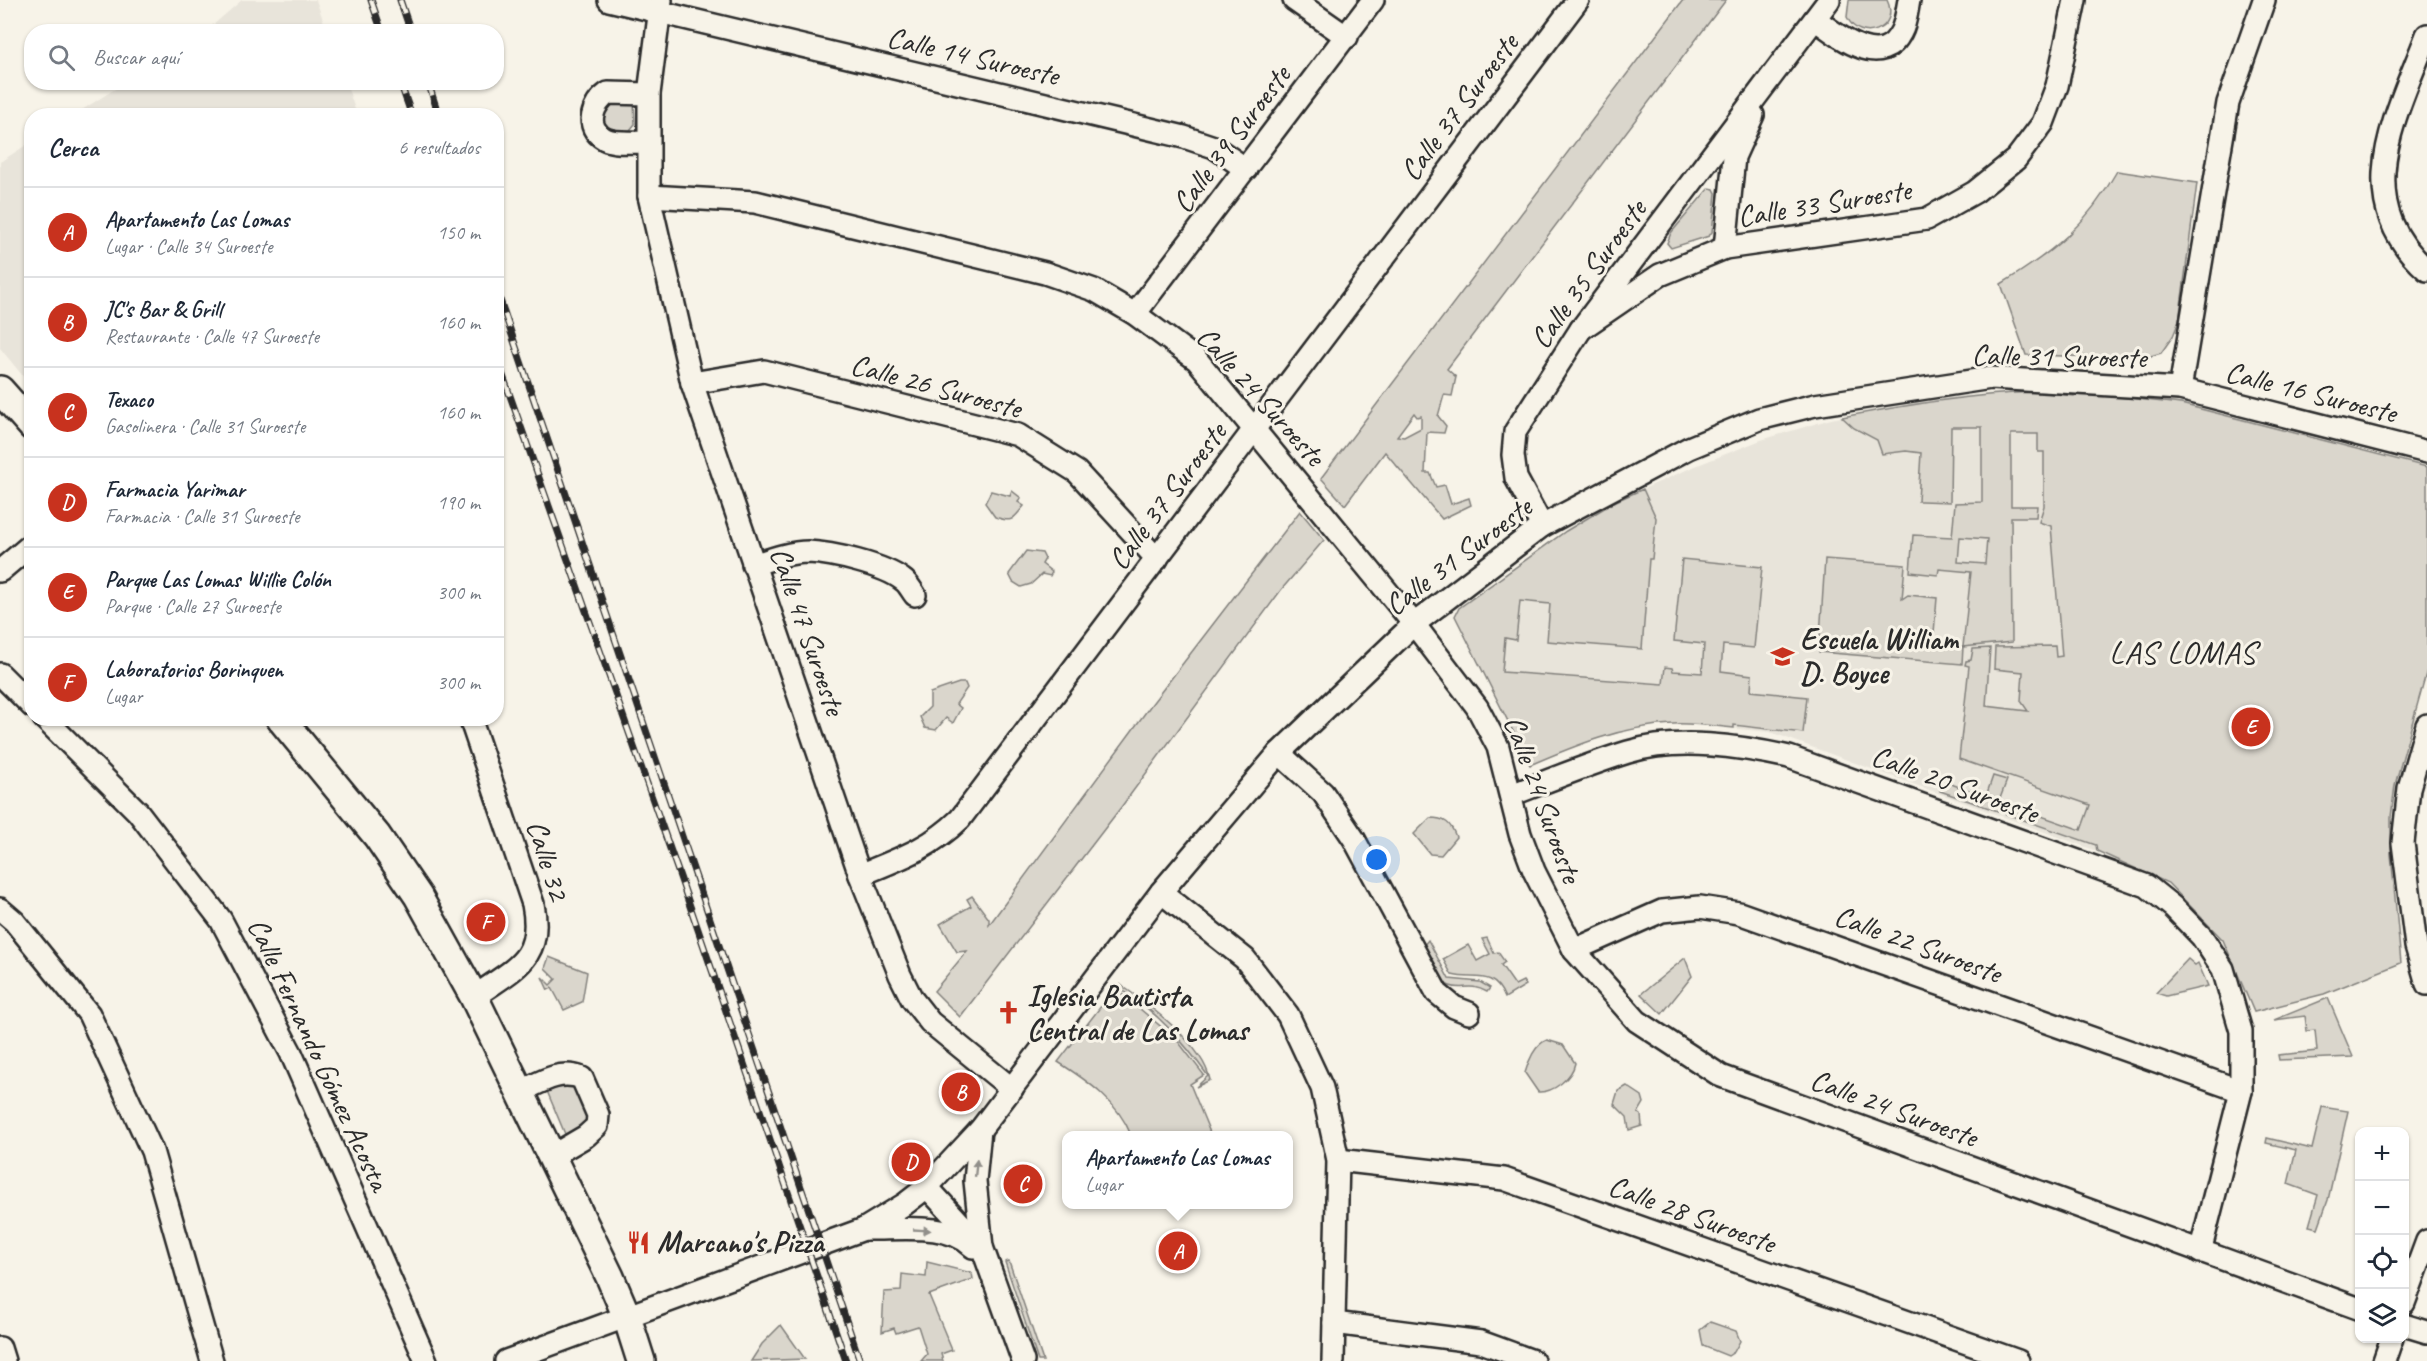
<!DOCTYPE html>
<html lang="es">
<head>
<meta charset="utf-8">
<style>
  body { margin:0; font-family:Caveat,sans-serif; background:#f2f2f3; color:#1f2937 }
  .controls { position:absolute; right:18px; bottom:18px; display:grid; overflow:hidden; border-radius:12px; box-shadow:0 2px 4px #0004 }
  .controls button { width:54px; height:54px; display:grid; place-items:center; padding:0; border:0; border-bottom:2px solid #e0e1e3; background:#fff; color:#1f2937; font:30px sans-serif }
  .you { position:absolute; left:1377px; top:860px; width:21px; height:21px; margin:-15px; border:4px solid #fff; border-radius:50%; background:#1a73e8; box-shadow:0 0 0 9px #1a73e833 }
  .badge { display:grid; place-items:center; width:39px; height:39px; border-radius:50%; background:#c8321e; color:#fff; font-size:20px; font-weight:700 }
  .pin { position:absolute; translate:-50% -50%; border:3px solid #fff; box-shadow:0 2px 6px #0006 }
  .popup { position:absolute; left:1062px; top:1131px; width:231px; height:78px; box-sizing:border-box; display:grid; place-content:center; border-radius:12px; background:#fff; filter:drop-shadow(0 2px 4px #0005); font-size:20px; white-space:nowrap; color:#747a83 }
  .popup b { font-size:22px; color:#1f2937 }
  .popup::after { content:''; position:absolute; left:50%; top:100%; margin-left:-12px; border:12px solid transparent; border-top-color:#fff }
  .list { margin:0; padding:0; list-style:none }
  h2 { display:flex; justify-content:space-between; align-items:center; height:78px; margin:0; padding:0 24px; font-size:26px }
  h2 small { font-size:20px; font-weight:400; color:#747a83 }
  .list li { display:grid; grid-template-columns:39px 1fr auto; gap:18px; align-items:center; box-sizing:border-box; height:90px; padding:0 24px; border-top:2px solid #e0e1e3 }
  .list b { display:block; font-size:22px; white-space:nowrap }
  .list p { margin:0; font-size:20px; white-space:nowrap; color:#747a83 }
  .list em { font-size:20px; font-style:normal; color:#747a83 }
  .icon { flex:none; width:33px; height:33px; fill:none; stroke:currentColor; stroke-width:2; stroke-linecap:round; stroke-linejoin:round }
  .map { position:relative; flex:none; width:2427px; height:1361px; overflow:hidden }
  .search { position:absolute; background:#fff; box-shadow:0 2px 4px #0004; left:24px; top:24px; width:480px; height:66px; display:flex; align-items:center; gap:15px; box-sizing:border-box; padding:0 21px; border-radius:24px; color:#747a83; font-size:22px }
  .panel { position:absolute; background:#fff; box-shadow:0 2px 4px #0004; left:24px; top:108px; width:480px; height:618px; border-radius:24px }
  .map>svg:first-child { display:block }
  .built { fill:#e8e4da }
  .green { fill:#dad6cc; stroke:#82807c; stroke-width:1.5; fill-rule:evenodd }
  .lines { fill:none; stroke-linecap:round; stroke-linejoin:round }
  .minor-casing { stroke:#2b2b2b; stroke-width:26 }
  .major-casing { stroke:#2b2b2b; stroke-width:32 }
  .minor { stroke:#f7f3e8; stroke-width:21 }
  .major { stroke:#f7f3e8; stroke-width:27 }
  .rail-casing { stroke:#2b2b2b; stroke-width:7 }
  .rail { stroke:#f7f3e8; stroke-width:4.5; stroke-dasharray:14; stroke-linecap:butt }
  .oneway { fill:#918f8a }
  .labels { text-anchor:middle; stroke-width:6; stroke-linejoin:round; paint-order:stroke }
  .street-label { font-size:30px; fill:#2b2b2b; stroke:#f7f3e8 }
  .poi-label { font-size:30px; font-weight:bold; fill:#2b2b2b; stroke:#f7f3e8; text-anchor:start }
  .neighbourhood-label { font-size:32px; letter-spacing:1.5px; fill:#2b2b2b; stroke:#f7f3e8 }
</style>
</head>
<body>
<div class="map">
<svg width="2427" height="1361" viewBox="0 0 2427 1361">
  <rect width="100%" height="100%" fill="#f7f3e8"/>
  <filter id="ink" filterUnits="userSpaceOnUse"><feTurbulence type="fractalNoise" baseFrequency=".0167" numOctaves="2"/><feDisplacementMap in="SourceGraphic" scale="12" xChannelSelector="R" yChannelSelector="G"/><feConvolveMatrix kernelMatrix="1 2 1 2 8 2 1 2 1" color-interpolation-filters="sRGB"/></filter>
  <g filter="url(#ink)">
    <g class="built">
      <path d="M 242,0 L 316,0 L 327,31 L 206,31 Z"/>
      <path d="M 126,82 L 346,83 L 357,115 L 74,115 Z"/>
      <path d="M 31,142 L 31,386 L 0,348 L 0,162 Z"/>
      <path d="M 2074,392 L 2097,851 L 1770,732 L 1675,723 L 1644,726 L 1573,746 L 1530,765 L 1459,608 L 1566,531 L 1616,501 L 1693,467 L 1761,440 L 1831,419 L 1919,402 L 1994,393 Z"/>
    </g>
    <g class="green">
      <path d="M 1683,0 L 1726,0 L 1447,369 L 1456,377 L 1452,396 L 1444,395 L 1438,416 L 1446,426 L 1444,433 L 1427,432 L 1425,473 L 1430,473 L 1436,487 L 1445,485 L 1451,504 L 1469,498 L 1471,505 L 1442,519 L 1385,452 L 1345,505 L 1321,478 ZM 1414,413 L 1417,417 L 1421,416 L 1421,428 L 1404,437 L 1397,436 Z"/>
      <path d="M 1849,0 L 1887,0 C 1901,29 1860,45 1847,17 Z"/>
      <path d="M 608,102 L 634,102 L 635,124 L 630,130 L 615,132 L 603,127 L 601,111 Z"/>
      <path d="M 2117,171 L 2197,183 L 2179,321 L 2173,336 L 2161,353 L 2144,358 L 2026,355 L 2001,284 C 2052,253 2087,225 2117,171 Z"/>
      <path d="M 1709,188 L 1714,189 L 1716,193 L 1712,232 L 1709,236 L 1671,248 L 1667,243 L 1671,233 Z"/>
      <path d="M 2037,392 L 2074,396 L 2074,392 L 2181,404 L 2427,467 L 2427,670 L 2395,785 L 2391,817 L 2391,854 L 2401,963 L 2324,994 L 2254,1012 L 2223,940 L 2168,883 L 2097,851 L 2096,845 L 1940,791 L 1942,781 L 1986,796 L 1993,776 L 2007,780 L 1999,801 L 2081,830 L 2090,805 L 1959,759 L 1969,666 L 1965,665 L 1966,661 L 1971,660 L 1973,649 L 1990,648 L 1986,706 L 2028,711 L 2021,701 L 2023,672 L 1994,669 L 1995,647 L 2055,646 L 2056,657 L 2062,656 L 2051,526 L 2039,522 L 2044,506 L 2044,452 L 2038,452 L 2038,434 L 2011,434 L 2011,506 L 2037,506 L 2036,517 L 2011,517 L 2012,642 L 1963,647 L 1962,664 L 1819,652 L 1825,559 L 1905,565 L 1902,599 L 1908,595 L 1937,598 L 1933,644 L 1963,647 L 1971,572 L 1939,569 L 1938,575 L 1910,572 L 1913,535 L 1952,537 L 1955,503 L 1982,502 L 1982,427 L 1951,427 L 1950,502 L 1921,501 L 1918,501 L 1921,453 L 1906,451 L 1882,454 L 1877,440 L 1854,428 L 1842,417 C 1907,405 1971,394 2037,392 ZM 1960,537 L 1987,539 L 1985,564 L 1958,562 Z"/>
      <path d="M 1643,489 L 1656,518 L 1652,559 L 1649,559 L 1642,649 L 1547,641 L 1550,604 L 1520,601 L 1516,640 L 1505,638 L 1502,672 L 1663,684 L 1665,667 L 1672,668 L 1673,671 L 1702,673 L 1704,644 L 1674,641 L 1682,559 L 1762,567 L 1754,648 L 1723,645 L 1721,671 L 1752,675 L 1751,691 L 1807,697 L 1803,733 L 1734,725 L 1734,728 C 1714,726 1693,723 1673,724 C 1623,726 1576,745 1530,765 L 1455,616 L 1459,608 L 1566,531 L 1616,501 Z"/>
      <path d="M 991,491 L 1010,496 L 1012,491 L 1021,498 L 1018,502 L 1024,506 C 1012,520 1013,523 995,517 L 985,503 Z"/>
      <path d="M 1300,511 L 1324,540 L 1281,590 L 1122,806 L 960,1017 L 934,991 L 967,951 L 957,952 L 940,924 L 971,906 L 967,899 L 972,896 L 989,919 L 989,925 L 1151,705 Z"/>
      <path d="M 1026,551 L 1042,553 L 1045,559 L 1042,564 L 1052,572 L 1050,576 L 1042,574 L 1031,584 L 1021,587 L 1013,582 L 1009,574 Z"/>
      <path d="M 959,683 L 965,683 L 967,688 L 956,704 L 961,708 L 953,723 L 946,718 L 936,730 L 925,728 L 920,717 L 930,707 L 930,693 Z"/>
      <path d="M 1430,818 C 1445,818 1451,823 1456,837 L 1441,855 L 1430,854 L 1414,834 Z"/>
      <path d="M 1487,938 L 1494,953 L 1498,952 L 1505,962 L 1501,965 L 1515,985 L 1523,981 L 1526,985 L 1505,998 C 1493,968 1474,981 1452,975 L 1443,959 L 1468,945 L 1477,961 L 1490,954 L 1482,939 Z"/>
      <path d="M 1428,940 L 1449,979 L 1480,982 L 1490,988 L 1487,992 C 1469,982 1463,991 1450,986 C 1437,982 1429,956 1423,946 Z"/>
      <path d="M 549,957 L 587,972 L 582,1002 L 564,1010 L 552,988 L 548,990 L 542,977 L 550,985 L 556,979 L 545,968 Z"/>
      <path d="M 1685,958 L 1692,976 L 1662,1014 L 1641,994 Z"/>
      <path d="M 2188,959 L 2195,965 L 2198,963 L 2208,986 L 2166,996 L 2156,993 Z"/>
      <path d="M 1121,985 C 1150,1006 1203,1044 1210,1080 L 1196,1087 L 1208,1076 C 1184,1042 1158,1013 1122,990 Z"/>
      <path d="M 1115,988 L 1177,1040 L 1204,1075 L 1190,1084 L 1211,1135 L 1131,1135 C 1118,1102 1088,1081 1058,1062 Z"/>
      <path d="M 2328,998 L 2353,1057 L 2279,1060 L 2278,1055 L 2317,1051 L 2315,1030 L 2307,1031 L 2305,1016 L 2274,1020 Z"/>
      <path d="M 1547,1040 L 1563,1045 L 1575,1063 C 1572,1078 1553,1093 1538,1092 L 1525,1073 C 1528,1062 1535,1044 1547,1040 Z"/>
      <path d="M 575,1083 L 590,1113 L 587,1126 L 565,1134 L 547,1091 L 555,1084 Z"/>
      <path d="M 1627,1086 L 1642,1096 L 1644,1103 L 1638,1113 L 1641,1115 L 1642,1126 L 1629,1130 L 1627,1117 L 1614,1104 L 1618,1091 Z"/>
      <path d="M 2322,1107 L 2348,1111 L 2328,1200 L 2318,1228 L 2309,1226 L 2318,1195 L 2288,1184 L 2296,1150 L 2266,1143 L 2267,1138 L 2312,1149 Z"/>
      <path d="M 1009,1261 L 1043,1361 L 1038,1361 L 1005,1262 Z"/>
      <path d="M 927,1262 L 972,1273 L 973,1279 L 929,1295 L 952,1350 L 941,1354 L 943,1361 L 921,1361 L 927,1354 L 918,1326 L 896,1333 L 894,1328 L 882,1332 L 884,1292 L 901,1291 L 902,1274 L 926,1277 Z"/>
      <path d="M 1710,1322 L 1736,1331 L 1740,1341 L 1734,1352 L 1728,1356 L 1703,1346 L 1700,1330 Z"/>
      <path d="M 781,1325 L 805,1359 L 751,1361 L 762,1344 Z"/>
    </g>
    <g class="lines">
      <defs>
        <g id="minor">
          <path d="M 609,0 L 1184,137 L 1214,147 L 1246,169"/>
          <path d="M 661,0 L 649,94 L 649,196 L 692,383 L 860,875 L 900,975 L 912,999 L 930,1022 L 1012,1089"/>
          <path d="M 1294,0 L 1347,37"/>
          <path d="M 1815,19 C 1837,35 1881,72 1901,32 C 1906,23 1907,10 1909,0"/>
          <path d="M 2427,35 C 2397,115 2347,200 2427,270"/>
          <path d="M 647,142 C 635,142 615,144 605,139 C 583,127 593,104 608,93 L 649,94"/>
          <path d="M 649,196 L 755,202 L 1045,273 L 1094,290 L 1135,314 L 1197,360 L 1414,624 L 1477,707 L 1498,747 L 1520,834 L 1534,871 L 1574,950 L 1637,1021 L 1721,1076 L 2360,1309"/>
          <path d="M 1725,248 L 1734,157 L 1753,115"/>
          <path d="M 1135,314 L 1373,0"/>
          <path d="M 1581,329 L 1660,275 L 1725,248 L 1927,219 L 1975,192 L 2016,159 L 2043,123 L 2057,86 L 2075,0"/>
          <path d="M 692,383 L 764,371 L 1018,435 L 1077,472 L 1157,559"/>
          <path d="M 2180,389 L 2228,103 L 2264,0"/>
          <path d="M 1542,526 L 1516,478 L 1513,455 L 1515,432 L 1581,329 L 1829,0"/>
          <path d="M 753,565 C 771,559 790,552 808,552 C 832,553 884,565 903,580 C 908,583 911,590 915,595"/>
          <path d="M 0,571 L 32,544"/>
          <path d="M 0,674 L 32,706"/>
          <path d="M 44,718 L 138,812 L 221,920 L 291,1053 L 426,1361"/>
          <path d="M 470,718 L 533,904 C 544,960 514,968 474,997"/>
          <path d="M 2427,725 L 2409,788 L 2403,843 L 2416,946 L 2427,984"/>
          <path d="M 1279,753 L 1323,793 L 1354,839 L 1437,993 L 1454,1007 L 1469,1013"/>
          <path d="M 1511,795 C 1550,780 1589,764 1628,752 C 1679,737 1739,746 1789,757 L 2147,886 L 2173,907 L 2202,937 L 2223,969 L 2241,1031 L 2241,1091 L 2200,1252"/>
          <path d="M 860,875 C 899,859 929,849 960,819 L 1578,0"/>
          <path d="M 1161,892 L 1245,959 L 1288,1015 L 1322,1088 L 1338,1160 L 1333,1361"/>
          <path d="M 0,909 L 14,921 L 89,1014 L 152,1151 L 212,1361"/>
          <path d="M 1574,950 L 1662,911 L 1700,907 L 1739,913 L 2241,1091"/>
          <path d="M 520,1092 C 541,1082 559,1069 582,1078 L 598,1115 L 597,1126 L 586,1136 L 552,1156"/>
          <path d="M 980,1130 L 975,1181 L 982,1247"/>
          <path d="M 1338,1160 L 1504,1179 L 2018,1361"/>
          <path d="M 927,1187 L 982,1247 L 1023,1361"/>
          <path d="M 864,1229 C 897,1230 948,1221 973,1247"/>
          <path d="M 2404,1303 L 2427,1241"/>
          <path d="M 1334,1323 L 1481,1342 L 1533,1361"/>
          <path d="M 2404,1325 L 2427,1332"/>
          <path d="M 0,1348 L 4,1361"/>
          <path d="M 506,1361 L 864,1229 L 905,1204 L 927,1187 L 980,1130 L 1161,892 L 1279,753 L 1414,624 L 1542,526 L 1689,448 L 1759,419 L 1815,405 L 1991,378 L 2180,389 L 2427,452"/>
          <path d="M 2384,1361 L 2392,1338"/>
        </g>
        <g id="major">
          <path d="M 0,390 L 32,426"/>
          <path d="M 280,718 L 377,836 L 418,896 L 474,997 L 610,1277 L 627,1317 L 641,1361"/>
        </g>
      </defs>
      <use href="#minor" class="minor-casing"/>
      <use href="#major" class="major-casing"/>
      <use href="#minor" class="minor"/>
      <use href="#major" class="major"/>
      <defs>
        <g id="rail">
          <path d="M 371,0 L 382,32"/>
          <path d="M 400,0 L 411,32"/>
          <path d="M 400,82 L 412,116"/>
          <path d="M 428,82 L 439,116"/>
          <path d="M 496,288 L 860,1361"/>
          <path d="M 496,356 L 680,877 L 846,1361"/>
        </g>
      </defs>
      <use href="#rail" class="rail-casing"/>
      <use href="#rail" class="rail"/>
    </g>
    <defs><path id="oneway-solid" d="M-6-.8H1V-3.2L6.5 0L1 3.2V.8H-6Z" transform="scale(1.5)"/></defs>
    <g class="oneway">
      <use href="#oneway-solid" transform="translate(976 1168) rotate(-84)"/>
      <use href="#oneway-solid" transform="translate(922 1230) rotate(3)"/>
    </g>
  </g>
  <defs>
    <symbol id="school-bare" viewBox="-9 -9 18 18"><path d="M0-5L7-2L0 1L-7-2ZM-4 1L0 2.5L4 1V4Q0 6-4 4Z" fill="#c8321e" stroke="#f7f3e8" stroke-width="2.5" paint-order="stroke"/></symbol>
    <symbol id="church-bare" viewBox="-9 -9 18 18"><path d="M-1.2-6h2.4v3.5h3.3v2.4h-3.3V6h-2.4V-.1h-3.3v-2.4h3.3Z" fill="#c8321e" stroke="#f7f3e8" stroke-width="2.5" paint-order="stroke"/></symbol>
    <symbol id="restaurant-bare" viewBox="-9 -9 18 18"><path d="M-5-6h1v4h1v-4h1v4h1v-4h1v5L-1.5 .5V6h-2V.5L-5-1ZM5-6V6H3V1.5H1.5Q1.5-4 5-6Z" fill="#c8321e" stroke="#f7f3e8" stroke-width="2.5" paint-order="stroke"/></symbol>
  </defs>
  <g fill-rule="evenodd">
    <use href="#school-bare" x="1766" y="640" width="33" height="33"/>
    <use href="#church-bare" x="992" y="996" width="33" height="33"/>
    <use href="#restaurant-bare" x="622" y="1226" width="33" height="33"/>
  </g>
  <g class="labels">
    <g class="street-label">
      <text transform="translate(973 56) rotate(13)" y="10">Calle 14 Suroeste</text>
      <text transform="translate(1459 107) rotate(-53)" y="10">Calle 37 Suroeste</text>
      <text transform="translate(1231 139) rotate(-53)" y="10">Calle 39 Suroeste</text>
      <text transform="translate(1824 203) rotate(-9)" y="10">Calle 33 Suroeste</text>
      <text transform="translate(1588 274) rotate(-54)" y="10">Calle 35 Suroeste</text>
      <text transform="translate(2059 356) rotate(1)" y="10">Calle 31 Suroeste</text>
      <text transform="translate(936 386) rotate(15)" y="10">Calle 26 Suroeste</text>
      <text transform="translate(2311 392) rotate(14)" y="10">Calle 16 Suroeste</text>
      <text transform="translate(1261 396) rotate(48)" y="10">Calle 24 Suroeste</text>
      <text transform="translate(1167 496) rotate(-53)" y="10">Calle 37 Suroeste</text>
      <text transform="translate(1458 556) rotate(-37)" y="10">Calle 31 Suroeste</text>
      <text transform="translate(808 631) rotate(71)" y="10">Calle 47 Suroeste</text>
      <text transform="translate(1955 784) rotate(20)" y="10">Calle 20 Suroeste</text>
      <text transform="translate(1543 799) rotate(70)" y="10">Calle 24 Suroeste</text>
      <text transform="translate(548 860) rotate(73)" y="10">Calle 32</text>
      <text transform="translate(1918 944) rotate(20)" y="10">Calle 22 Suroeste</text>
      <text transform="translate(319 1054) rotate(65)" y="10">Calle Fernando Gómez Acosta</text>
      <text transform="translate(1894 1108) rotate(20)" y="10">Calle 24 Suroeste</text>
      <text transform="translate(1692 1214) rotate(20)" y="10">Calle 28 Suroeste</text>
    </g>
    <g class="poi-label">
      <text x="1800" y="649">Escuela William<tspan x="1800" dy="34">D. Boyce</tspan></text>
      <text x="1027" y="1006">Iglesia Bautista<tspan x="1027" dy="34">Central de Las Lomas</tspan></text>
      <text x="657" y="1252">Marcano's Pizza</text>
    </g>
    <g class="neighbourhood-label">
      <text x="2183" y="663">LAS LOMAS</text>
    </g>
  </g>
</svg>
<div class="controls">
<button>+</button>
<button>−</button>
<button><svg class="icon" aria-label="locate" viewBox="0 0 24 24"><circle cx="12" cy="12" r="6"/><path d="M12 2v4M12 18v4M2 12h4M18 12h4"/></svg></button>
<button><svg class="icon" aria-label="layers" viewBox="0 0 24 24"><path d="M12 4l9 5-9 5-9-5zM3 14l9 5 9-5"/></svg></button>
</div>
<div class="you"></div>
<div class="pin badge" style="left:1178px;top:1251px">A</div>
<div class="popup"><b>Apartamento Las Lomas</b>Lugar</div>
<div class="pin badge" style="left:961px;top:1092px">B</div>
<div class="pin badge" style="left:1023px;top:1184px">C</div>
<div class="pin badge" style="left:911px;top:1162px">D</div>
<div class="pin badge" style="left:2251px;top:727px">E</div>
<div class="pin badge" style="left:486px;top:922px">F</div>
<div class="search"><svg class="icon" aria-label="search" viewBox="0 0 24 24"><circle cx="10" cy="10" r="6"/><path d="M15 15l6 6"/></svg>Buscar aquí</div>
<section class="panel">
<h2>Cerca<small>6 resultados</small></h2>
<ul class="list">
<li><span class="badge">A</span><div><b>Apartamento Las Lomas</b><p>Lugar · Calle 34 Suroeste</p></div><em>150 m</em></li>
<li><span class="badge">B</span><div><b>JC's Bar &amp; Grill</b><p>Restaurante · Calle 47 Suroeste</p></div><em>160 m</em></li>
<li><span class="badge">C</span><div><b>Texaco</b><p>Gasolinera · Calle 31 Suroeste</p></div><em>160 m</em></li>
<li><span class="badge">D</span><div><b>Farmacia Yarimar</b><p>Farmacia · Calle 31 Suroeste</p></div><em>190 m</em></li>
<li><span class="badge">E</span><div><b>Parque Las Lomas Willie Colón</b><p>Parque · Calle 27 Suroeste</p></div><em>300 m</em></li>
<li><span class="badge">F</span><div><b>Laboratorios Borinquen</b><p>Lugar</p></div><em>300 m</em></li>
</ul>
</section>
</div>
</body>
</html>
